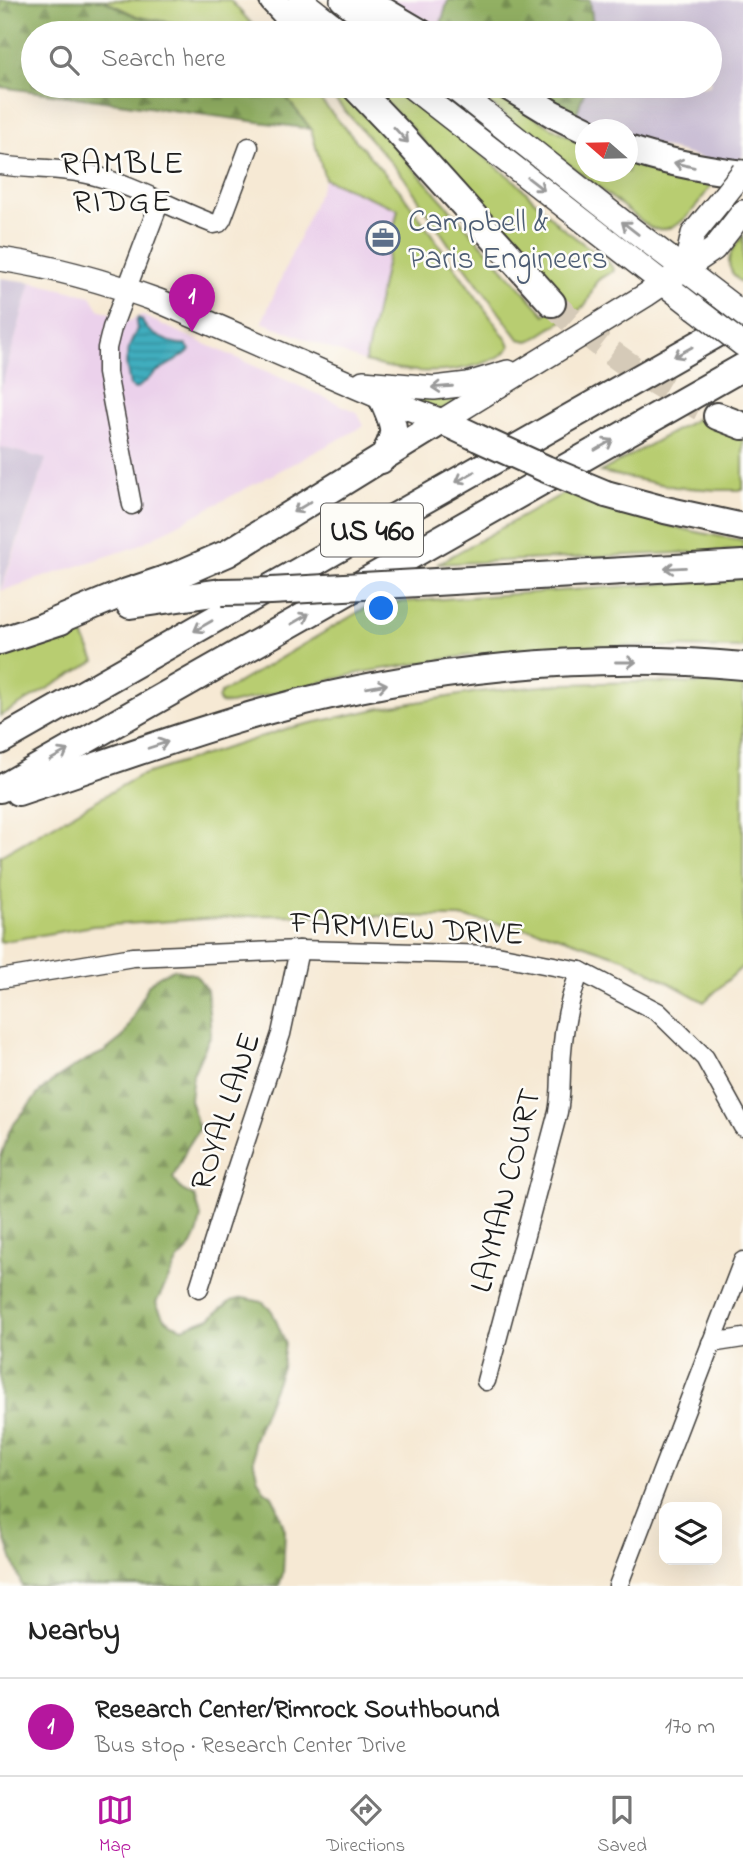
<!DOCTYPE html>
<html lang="en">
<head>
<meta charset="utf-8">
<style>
  body { margin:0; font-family:"Indie Flower",sans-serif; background:#f6f6f6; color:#222 }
  .controls { position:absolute; right:21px; bottom:21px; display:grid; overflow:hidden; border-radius:14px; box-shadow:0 7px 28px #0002 }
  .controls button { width:63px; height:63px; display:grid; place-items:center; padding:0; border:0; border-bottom:2px solid #e0e0e0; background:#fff; color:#222; font:35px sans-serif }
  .compass { position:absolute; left:575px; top:119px; width:63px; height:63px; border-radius:50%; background:#fff; box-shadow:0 7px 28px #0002; rotate:290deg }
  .you { position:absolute; left:382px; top:609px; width:24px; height:24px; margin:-18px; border:5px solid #fff; border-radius:50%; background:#1a73e8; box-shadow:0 0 0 10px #1a73e833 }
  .badge { display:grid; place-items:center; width:46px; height:46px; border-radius:50%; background:#b5179e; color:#fff; font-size:23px; font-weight:700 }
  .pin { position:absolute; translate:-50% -58px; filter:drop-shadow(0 2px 4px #0008) }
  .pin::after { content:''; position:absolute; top:37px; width:24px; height:21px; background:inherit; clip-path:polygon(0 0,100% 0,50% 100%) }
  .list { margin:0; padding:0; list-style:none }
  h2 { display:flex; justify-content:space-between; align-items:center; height:91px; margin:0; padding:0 28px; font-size:30px }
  h2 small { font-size:23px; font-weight:400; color:#767676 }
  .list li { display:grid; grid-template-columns:46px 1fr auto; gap:21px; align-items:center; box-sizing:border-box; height:98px; padding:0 28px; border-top:2px solid #e0e0e0 }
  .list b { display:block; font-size:26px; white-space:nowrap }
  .list p { margin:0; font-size:23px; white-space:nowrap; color:#767676 }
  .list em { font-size:23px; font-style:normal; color:#767676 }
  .icon { flex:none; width:38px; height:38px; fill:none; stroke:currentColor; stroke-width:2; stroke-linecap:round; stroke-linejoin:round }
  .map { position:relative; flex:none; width:743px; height:1586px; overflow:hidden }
  .search { position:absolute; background:#fff; box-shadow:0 7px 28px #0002; left:21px; right:21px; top:21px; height:77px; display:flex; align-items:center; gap:18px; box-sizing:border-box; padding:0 24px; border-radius:38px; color:#767676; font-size:26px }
  .sheet { height:189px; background:#fff }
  nav { display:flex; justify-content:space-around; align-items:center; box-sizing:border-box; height:98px; border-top:2px solid #e0e0e0; background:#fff; font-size:19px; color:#767676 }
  nav a { display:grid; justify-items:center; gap:4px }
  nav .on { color:#b5179e }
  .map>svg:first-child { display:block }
  .built { fill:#ebd1eb }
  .industrial { fill:#cbbfd5 }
  .green { fill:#b8cd71; stroke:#6a7446; stroke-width:2 }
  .forest { fill:url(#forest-firs); stroke:#576640; stroke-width:2 }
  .water { fill:url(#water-rules); stroke:#2e646d; stroke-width:2 }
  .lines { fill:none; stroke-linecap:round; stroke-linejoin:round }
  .highway-tunnel { stroke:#d5cab8; stroke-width:26; stroke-dasharray:26 13; stroke-linecap:butt }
  .minor-casing { stroke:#3d3b38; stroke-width:21 }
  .major-casing { stroke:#3d3b38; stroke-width:26 }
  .highway-casing { stroke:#3d3b38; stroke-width:30 }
  .minor { stroke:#fff; stroke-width:18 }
  .major { stroke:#fff; stroke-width:23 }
  .highway { stroke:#fff; stroke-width:26 }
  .major-bridge-casing { stroke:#3d3b38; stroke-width:26; stroke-linecap:butt }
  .highway-bridge-casing { stroke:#3d3b38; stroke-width:30; stroke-linecap:butt }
  .major-bridge { stroke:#fff; stroke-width:23 }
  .highway-bridge { stroke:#fff; stroke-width:26 }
  .oneway { stroke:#999 }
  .labels { text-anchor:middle; stroke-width:5; stroke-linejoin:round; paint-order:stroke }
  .shield { fill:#fdfcf7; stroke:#605f5e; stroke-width:2 }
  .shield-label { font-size:30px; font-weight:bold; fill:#1c1c1c }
  .service-label { font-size:32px; fill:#4e5e75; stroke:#fdfcf7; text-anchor:start }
  .street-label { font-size:32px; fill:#1c1c1c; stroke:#fdfcf7 }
  .neighbourhood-label { font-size:33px; letter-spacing:2px; fill:#1c1c1c; stroke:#fdfcf7 }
</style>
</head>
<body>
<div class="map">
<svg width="743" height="1586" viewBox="0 0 743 1586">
  <defs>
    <pattern id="forest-firs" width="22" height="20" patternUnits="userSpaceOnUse" patternTransform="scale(1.75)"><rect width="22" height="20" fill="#92b063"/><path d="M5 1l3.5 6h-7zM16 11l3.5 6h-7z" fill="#768e51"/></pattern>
    <pattern id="water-rules" width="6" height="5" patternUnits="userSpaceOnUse" patternTransform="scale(1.75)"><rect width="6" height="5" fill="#40adbe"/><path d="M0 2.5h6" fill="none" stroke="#358c9a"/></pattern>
  </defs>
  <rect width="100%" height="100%" fill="#fdfcf7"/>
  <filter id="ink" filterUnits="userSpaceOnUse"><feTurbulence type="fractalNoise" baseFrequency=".0143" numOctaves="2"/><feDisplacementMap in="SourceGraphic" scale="14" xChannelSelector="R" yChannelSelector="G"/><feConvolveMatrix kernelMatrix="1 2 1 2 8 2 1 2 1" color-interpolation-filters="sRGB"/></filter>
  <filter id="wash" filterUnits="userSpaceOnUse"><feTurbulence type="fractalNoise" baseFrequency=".00686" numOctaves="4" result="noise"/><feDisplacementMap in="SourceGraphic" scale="28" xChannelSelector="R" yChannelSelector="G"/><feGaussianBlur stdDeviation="1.57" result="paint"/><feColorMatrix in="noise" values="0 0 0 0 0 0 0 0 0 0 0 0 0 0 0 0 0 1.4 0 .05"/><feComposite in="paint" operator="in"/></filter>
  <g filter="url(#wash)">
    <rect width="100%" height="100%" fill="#f6e9d4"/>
    <g class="built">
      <path d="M 387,0 L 448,0 L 439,30 Z"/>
      <path d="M 325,179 L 398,209 L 365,362 L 262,322 Z"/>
      <path d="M 31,282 L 91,296 L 99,309 L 130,321 L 141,315 L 357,412 L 364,426 L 135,547 L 1,591 L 46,459 L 0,447 L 0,392 Z"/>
    </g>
    <g class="industrial">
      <path d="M 590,0 L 743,0 L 743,156 L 736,164 L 711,161 L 628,137 L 628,130 L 608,129 L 576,115 L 586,86 L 710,86 L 710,33 L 594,33 Z"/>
      <path d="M 0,278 L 31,282 L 0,392 Z"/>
      <path d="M 0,447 L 46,459 L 0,591 Z"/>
    </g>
    <g class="green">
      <path d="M 103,0 L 230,0 L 260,33 L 232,33 L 138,17 Z"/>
      <path d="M 277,86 L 308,86 L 402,193 L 509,343 L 510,347 C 503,357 490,361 478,365 C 437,376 405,372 365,362 L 398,209 L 325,179 L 311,129 Z"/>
      <path d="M 323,86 L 336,86 L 389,141 L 545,315 L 564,297 L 408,124 L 369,86 L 391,86 L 432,116 L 516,182 L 560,226 L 609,263 L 614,270 C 608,276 599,276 595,284 C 591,292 590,299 585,306 L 534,339 L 528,341 L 519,339 L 452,249 L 403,176 Z"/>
      <path d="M 467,86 L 485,86 L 547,125 L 585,145 L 586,172 L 628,172 L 628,162 L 658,172 L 713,183 C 698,203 680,237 651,228 Z"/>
      <path d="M 743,235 L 743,282 L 741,283 C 721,265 729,252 743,235 Z"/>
      <path d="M 482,386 L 444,409 L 433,409 L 383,389 Z"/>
      <path d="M 698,418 L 713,427 L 743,439 L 743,490 L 717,490 L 675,487 L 600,472 Z"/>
      <path d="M 566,492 C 622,514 683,532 743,540 L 743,550 L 437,564 Z"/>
      <path d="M 743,578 L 743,648 L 602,646 L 557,648 L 466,656 L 364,672 L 230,704 L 220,703 L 218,698 L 221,693 L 372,604 Z"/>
      <path d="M 81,631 L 95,661 L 0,716 L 0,656 Z"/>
      <path d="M 637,682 L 743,685 L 743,966 L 704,1002 L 626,959 L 546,932 L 460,917 L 266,915 L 93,926 L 0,942 L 0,856 L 139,776 L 289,728 L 381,708 L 478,692 L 564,684 Z"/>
    </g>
    <g class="forest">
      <path d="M 0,0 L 103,0 L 138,17 L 232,33 L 33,33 L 33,86 L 277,86 L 311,129 L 0,87 Z"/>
      <path d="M 448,0 L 590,0 L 594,33 L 443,33 L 439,30 Z"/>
      <path d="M 529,86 L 586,86 L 576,115 Z"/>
      <path d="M 173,969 L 196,975 L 207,990 L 211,1034 L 193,1074 L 190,1100 L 199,1129 L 187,1148 L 173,1178 L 182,1190 L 195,1197 L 201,1216 L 198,1232 L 191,1247 L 178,1260 L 156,1303 L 163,1317 L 172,1324 L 183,1328 L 210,1318 L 231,1301 L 243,1298 L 262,1302 L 272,1311 L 285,1342 L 282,1367 L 253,1442 L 254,1464 L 258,1479 L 264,1490 L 272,1496 L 277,1506 L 285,1531 L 283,1573 L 279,1586 L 22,1586 L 0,1524 L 0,1160 L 10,1129 L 38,1094 L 50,1083 L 84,1061 L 104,1052 L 123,1037 L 149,984 L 159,976 Z"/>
    </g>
    <path class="water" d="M 138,318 L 142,320 C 145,334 173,345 186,344 L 190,350 C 179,361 166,365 154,374 C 148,379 143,385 135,389 L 130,386 L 126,363 L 129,347 L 137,329 L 136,323 Z"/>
  </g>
  <g filter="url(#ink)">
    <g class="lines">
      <path class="highway-tunnel" d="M 552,303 C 603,351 655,386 717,416"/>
      <defs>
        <g id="minor">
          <path d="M 0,165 C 30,170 62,167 92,175 C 135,186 173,209 214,224 L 219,223 L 222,219 L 249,147"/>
          <path d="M 132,505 L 107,373 L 107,348 L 112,328 L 160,201"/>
          <path d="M 0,979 L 133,957 L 299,950 L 497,955 L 580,971 L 658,1012 L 705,1058 L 743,1127"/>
          <path d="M 199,1288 L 236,1170 L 281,1034 L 299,950"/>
          <path d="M 711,1343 L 743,1338"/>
          <path d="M 486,1381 L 558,1112 C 562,1092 560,1072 562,1052 C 564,1024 570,997 580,971"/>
          <path d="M 618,1586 L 743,1261"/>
        </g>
        <g id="major">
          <path d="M 301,0 L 343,33"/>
          <path d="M 342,0 L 384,33"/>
          <path d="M 410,86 L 695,308"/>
          <path d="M 451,86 L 633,230 L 743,314"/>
          <path d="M 0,259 C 55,267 107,282 159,301 L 382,398 L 442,421 L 646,295 L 714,249 L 743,212"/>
          <path d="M 685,269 L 693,234 L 724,196"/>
          <path d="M 363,382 L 434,388 L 468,384 L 508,372"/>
        </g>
        <g id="highway">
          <path d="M 273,0 L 304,33"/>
          <path d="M 365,0 L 421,33"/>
          <path d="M 354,86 L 399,133 L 552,303"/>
          <path d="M 507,86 L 553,114 L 586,130"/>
          <path d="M 628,149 C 665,162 703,169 743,174"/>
          <path d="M 717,416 L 743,426"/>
          <path d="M 381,460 C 399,432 395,427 382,398"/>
          <path d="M 606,494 L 665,510 L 743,527"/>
          <path d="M 418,583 L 743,564"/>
          <path d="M 130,605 L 221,592"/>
          <path d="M 44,626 L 124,593 L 177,575 L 228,553 L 442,421 L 478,438"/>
          <path d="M 0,641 L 61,621"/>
          <path d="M 0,741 L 743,319"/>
          <path d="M 0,789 L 743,367"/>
          <path d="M 18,792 C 102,765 185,733 270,710 C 421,669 588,651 743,666"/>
        </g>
      </defs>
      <use href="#minor" class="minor-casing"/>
      <use href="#major" class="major-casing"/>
      <use href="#highway" class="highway-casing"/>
      <use href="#minor" class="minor"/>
      <use href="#major" class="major"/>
      <use href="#highway" class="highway"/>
      <defs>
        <g id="major-bridge">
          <path d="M 724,196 L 743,172"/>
          <path d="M 695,308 L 743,345"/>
        </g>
        <g id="highway-bridge">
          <path d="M 478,438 L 546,469 L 606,494"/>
          <path d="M 221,592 L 271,591 L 418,583"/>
        </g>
      </defs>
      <use href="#major-bridge" class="major-bridge-casing"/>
      <use href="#highway-bridge" class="highway-bridge-casing"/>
      <use href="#major-bridge" class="major-bridge"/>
      <use href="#highway-bridge" class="highway-bridge"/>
    </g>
    <defs><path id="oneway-shaft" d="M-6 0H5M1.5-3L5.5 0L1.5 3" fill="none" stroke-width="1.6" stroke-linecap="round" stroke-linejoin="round" transform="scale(1.75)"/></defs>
    <g class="oneway">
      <use href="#oneway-shaft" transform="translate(401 135) rotate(47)"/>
      <use href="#oneway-shaft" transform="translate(684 165) rotate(-167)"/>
      <use href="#oneway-shaft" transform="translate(536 184) rotate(38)"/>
      <use href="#oneway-shaft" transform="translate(630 228) rotate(-142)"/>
      <use href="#oneway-shaft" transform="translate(683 352) rotate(151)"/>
      <use href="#oneway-shaft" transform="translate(442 387) rotate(176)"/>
      <use href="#oneway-shaft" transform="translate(604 445) rotate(-30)"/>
      <use href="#oneway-shaft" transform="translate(465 477) rotate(150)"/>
      <use href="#oneway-shaft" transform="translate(302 507) rotate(149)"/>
      <use href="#oneway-shaft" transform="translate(675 568) rotate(177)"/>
      <use href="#oneway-shaft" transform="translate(300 619) rotate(-30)"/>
      <use href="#oneway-shaft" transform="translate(203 626) rotate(150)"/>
      <use href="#oneway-shaft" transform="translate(626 662)"/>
      <use href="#oneway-shaft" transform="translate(377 686) rotate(-10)"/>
      <use href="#oneway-shaft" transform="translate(158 745) rotate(-18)"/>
      <use href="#oneway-shaft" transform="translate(59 755) rotate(-30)"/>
    </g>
  </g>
  <defs>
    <symbol id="office-ring" viewBox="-11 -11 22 22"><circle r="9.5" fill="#fdfcf7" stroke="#5c6f8a" stroke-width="1.5"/><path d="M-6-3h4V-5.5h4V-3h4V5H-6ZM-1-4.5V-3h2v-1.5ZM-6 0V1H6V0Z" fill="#5c6f8a"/></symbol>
  </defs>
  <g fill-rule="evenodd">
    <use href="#office-ring" x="364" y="219" width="38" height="38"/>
  </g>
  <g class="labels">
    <rect class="shield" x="321" y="503.5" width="102" height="53" rx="5"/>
    <g class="shield-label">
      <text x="372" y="540">US 460</text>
    </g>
    <g class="service-label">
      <text x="408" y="231">Campbell &amp;<tspan x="408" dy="37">Paris Engineers</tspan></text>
    </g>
    <g class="street-label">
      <text transform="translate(407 927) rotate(3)" y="11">FARMVIEW DRIVE</text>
      <text transform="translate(224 1111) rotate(-72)" y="11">ROYAL LANE</text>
      <text transform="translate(504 1190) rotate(-76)" y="11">LAYMAN COURT</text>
    </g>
    <g class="neighbourhood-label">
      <text x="123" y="173">RAMBLE<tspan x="123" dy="38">RIDGE</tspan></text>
    </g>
  </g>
</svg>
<div class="controls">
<button><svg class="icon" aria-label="layers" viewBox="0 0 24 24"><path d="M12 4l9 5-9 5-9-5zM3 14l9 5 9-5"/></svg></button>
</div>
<svg class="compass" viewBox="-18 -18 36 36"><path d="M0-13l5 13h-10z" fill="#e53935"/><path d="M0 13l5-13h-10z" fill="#767676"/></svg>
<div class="you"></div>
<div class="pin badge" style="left:192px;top:332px">1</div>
<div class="search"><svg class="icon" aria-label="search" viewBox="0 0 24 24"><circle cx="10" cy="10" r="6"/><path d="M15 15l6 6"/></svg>Search here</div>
</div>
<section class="sheet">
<h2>Nearby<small></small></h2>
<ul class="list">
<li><span class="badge">1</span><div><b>Research Center/Rimrock Southbound</b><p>Bus stop · Research Center Drive</p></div><em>170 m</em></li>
</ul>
</section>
<nav>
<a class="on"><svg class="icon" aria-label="map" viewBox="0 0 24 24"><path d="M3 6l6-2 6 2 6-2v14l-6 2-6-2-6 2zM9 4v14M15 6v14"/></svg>Map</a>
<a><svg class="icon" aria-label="directions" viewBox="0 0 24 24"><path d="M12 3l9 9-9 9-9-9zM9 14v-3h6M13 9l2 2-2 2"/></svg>Directions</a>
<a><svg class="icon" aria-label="saved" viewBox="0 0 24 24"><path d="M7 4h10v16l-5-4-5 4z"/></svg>Saved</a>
</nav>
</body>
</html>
